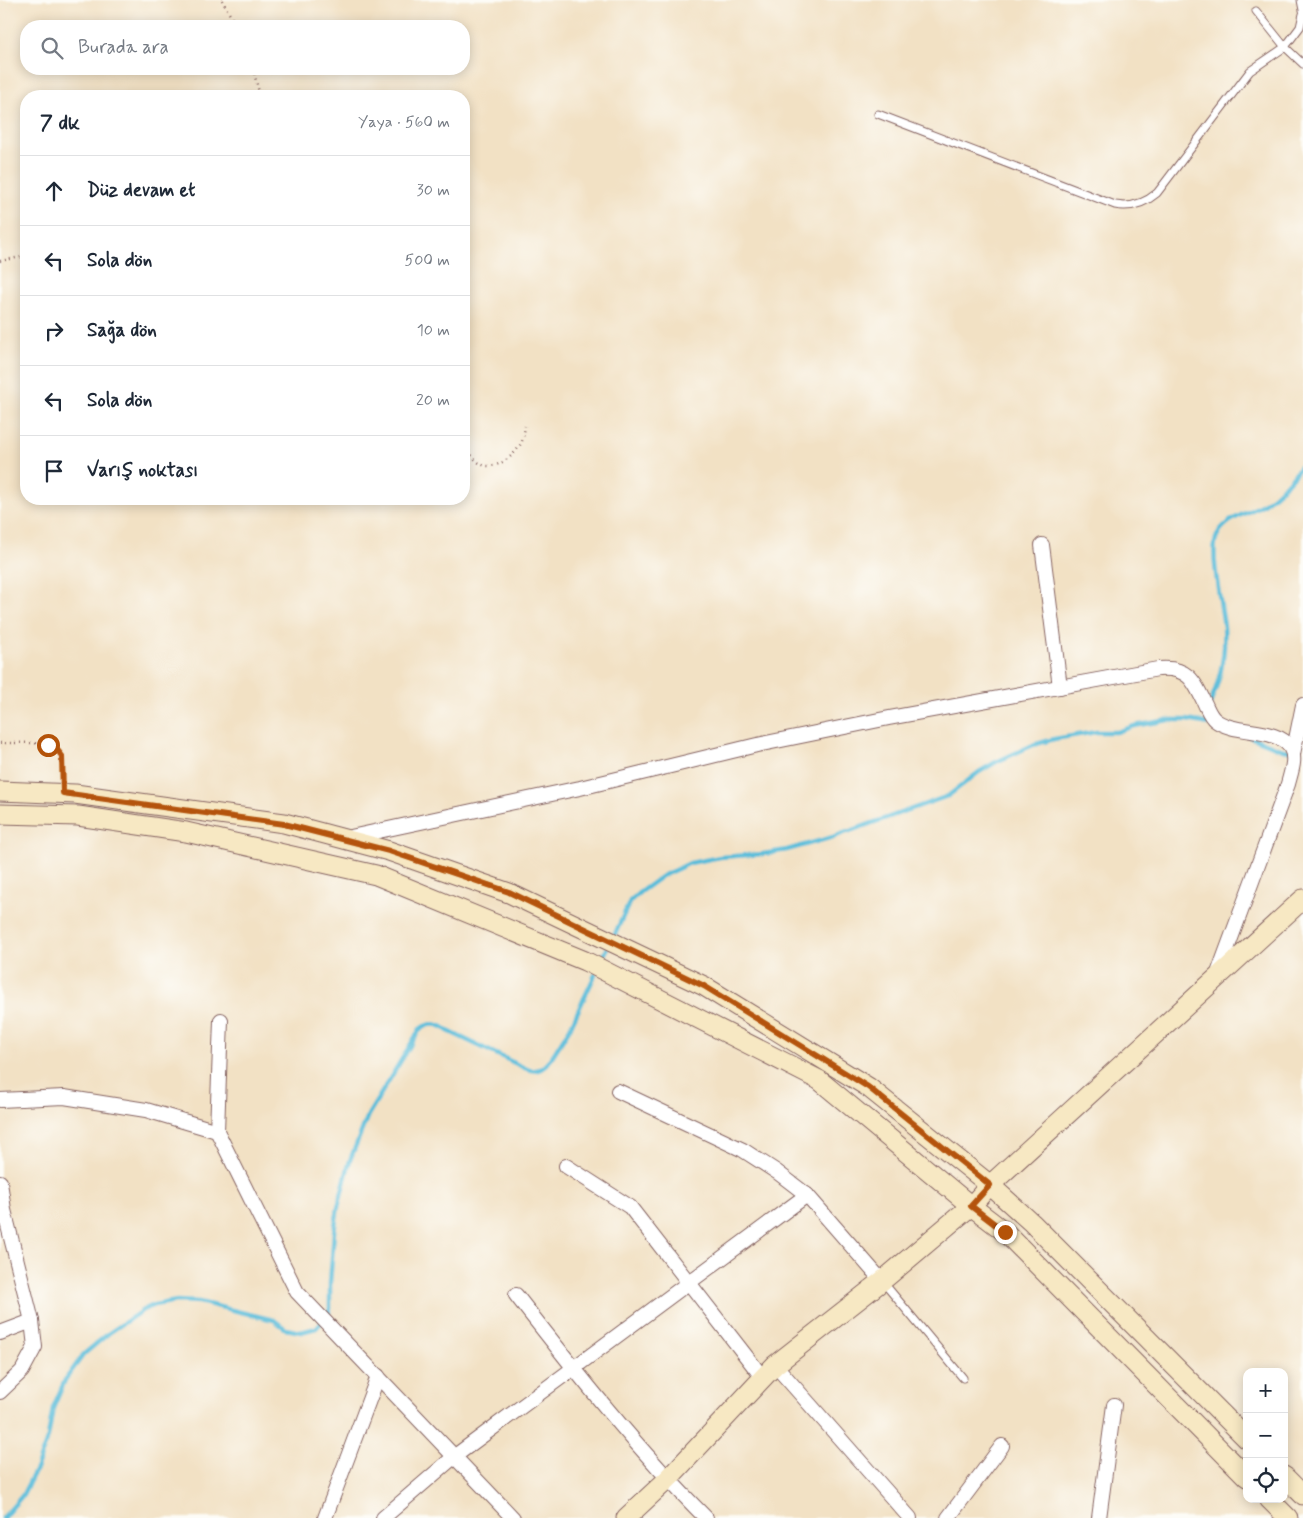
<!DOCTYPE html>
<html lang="tr">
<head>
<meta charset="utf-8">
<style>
  body { margin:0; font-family:Mynerve,sans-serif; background:#f2f2f3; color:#1f2937 }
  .controls { position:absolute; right:15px; bottom:15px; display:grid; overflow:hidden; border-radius:10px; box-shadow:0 2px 12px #0003 }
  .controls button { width:45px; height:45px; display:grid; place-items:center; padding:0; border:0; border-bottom:1px solid #e0e1e3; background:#fff; color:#1f2937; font:25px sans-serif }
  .stop { position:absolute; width:15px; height:15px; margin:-11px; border:4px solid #b45309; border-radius:50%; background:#fff }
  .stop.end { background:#b45309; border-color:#fff; box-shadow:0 1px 5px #0008 }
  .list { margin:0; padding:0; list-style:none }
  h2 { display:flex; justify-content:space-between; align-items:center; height:65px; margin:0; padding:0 20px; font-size:21px }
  h2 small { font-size:16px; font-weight:400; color:#747a83 }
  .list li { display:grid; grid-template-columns:32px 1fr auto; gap:15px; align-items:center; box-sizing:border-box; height:70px; padding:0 20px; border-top:1px solid #e0e1e3 }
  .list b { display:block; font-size:19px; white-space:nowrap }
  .list em { font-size:16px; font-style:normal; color:#747a83 }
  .icon { flex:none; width:28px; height:28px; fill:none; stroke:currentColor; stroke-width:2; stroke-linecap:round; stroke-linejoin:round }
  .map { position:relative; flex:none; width:1303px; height:1518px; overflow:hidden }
  .search { position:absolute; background:#fff; box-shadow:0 2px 12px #0003; left:20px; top:20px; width:450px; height:55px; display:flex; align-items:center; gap:12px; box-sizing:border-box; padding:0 18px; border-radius:20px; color:#747a83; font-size:19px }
  .panel { position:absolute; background:#fff; box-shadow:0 2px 12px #0003; left:20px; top:90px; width:450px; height:415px; border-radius:20px }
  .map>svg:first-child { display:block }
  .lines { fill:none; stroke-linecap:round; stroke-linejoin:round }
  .stream { stroke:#5cbdda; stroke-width:4.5 }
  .lane-casing { stroke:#856361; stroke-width:9 }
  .street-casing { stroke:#856361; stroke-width:16 }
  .secondary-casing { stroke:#856361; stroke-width:21 }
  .path { stroke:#856361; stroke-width:2.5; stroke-dasharray:1 4; stroke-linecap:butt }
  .lane { stroke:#fff; stroke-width:7 }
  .street { stroke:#fff; stroke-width:14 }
  .secondary { stroke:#f7e8c3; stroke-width:19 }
  .route { stroke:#b45309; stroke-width:6 }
</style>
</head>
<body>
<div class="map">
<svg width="1303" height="1518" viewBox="0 0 1303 1518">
  <rect width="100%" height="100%" fill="#fdfcf7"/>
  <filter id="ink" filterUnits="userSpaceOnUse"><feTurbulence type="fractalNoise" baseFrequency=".02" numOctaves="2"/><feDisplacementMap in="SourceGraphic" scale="10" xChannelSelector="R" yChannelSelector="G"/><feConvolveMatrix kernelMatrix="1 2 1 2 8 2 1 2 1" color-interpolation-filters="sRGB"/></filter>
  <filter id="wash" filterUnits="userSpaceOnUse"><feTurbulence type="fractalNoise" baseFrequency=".0096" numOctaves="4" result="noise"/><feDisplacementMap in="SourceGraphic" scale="20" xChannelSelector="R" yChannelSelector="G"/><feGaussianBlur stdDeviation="1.12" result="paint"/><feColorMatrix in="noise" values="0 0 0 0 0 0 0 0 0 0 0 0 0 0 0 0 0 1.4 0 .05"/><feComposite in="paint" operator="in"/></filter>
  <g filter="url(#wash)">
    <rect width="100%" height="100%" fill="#f2e1c4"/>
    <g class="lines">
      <g class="stream">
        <path d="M 1209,706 C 1220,681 1226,655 1224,627 C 1222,607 1209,551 1217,536 C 1225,518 1247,514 1263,504 C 1279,493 1292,479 1303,463"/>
        <path d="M 1250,737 L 1283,750 L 1290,751"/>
        <path d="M 615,934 L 630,901 L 640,892 L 662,876 L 690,863 L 720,857 L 763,854 L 787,850 L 833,837 L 948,796 L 979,772 L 996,762 L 1033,745 L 1054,739 L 1096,732 L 1117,732 L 1134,726 L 1169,720 L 1187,720 L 1215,725"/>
        <path d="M 602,960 L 607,949"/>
        <path d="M 3,1518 L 22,1496 L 37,1467 L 48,1437 L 53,1408 L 65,1380 L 84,1354 L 109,1333 L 143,1310 L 154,1305 L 177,1301 L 199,1302 L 274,1320 L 286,1329 L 301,1332 L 316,1328 L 327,1316 L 330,1309 L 330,1283 L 334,1232 L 338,1207 L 350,1160 L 368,1115 L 420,1029 C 430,1022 439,1023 448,1031 L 527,1069 C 535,1072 542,1070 548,1063 L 570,1028 L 595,975"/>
      </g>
    </g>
  </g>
  <g filter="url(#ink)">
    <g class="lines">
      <defs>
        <g id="lane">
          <path d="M 1301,0 L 1303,10"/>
          <path d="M 1256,11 L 1285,47 L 1303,64"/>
          <path d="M 878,114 L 1115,205 C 1131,208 1144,204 1157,193 L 1250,71 L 1285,47 L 1300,27 L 1303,14"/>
          <path d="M 883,1282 L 963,1378"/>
        </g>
        <g id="street">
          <path d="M 1042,545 L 1060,687"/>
          <path d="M 1293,754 L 1303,705"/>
          <path d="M 346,838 L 580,788 L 757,745 L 889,718 L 1158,669 C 1187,666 1194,680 1205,704 C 1208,710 1210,716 1215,720 C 1234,735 1277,727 1290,747 C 1297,758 1291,772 1288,784 L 1217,976"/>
          <path d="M 221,1020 L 217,1131 L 297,1292 L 513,1518"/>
          <path d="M 618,1091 L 743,1150 L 777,1172 L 807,1195 L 882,1281"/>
          <path d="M 0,1100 L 64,1097 L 146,1110 L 217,1131"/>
          <path d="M 566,1166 L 630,1207 L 763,1378"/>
          <path d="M 0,1182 L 4,1210 L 32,1321 L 35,1347 L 22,1371 L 0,1392"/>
          <path d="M 516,1295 C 576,1372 637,1449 706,1518"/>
          <path d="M 0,1333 L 32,1321"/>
          <path d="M 775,1365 L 910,1518"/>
          <path d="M 325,1518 L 378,1376"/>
          <path d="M 383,1518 L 455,1456 L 807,1195"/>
          <path d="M 948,1518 L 1002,1446"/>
          <path d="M 1099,1518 L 1114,1405"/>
        </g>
        <g id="secondary">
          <path d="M 0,791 L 75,794 L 284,823 L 389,851 L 509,893 L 704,986 L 868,1087 L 990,1185 L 1032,1223 L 1247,1439"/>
          <path d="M 0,814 L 78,816 L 186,832 L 376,875 L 585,961 L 819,1080 L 971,1206 L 1005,1232 L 1247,1477"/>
          <path d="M 1284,1476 L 1303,1495"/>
          <path d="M 1269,1499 L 1288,1518"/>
          <path d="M 626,1518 L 668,1479 L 775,1365 L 882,1281 L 971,1206 L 990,1185 L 1303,899"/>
        </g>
      </defs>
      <use href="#lane" class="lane-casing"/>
      <use href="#street" class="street-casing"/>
      <use href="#secondary" class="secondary-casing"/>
      <g class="path">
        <path d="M 222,0 L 236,26"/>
        <path d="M 253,69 L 260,96"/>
        <path d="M 0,261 L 26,256"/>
        <path d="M 464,442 C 468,450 473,460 481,464 C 493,471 511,459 518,448 C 523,442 524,434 525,426"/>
        <path d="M 0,743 C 19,744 50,738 62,756 L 63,779"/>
      </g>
      <use href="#lane" class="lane"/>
      <use href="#street" class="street"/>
      <use href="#secondary" class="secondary"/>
    </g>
  </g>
  <g class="lines" filter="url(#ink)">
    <path class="route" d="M 48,745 L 58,751 L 62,756 L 63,793 L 284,824 L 389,851 L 509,892 L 704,986 L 868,1087 L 990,1185 L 971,1206 L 1005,1232"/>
  </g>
</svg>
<div class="controls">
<button>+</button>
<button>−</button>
<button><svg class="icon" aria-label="locate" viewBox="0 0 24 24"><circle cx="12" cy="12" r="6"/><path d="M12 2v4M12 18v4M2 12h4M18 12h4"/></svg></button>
</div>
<div class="stop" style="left:48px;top:745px"></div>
<div class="stop end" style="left:1005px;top:1232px"></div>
<div class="search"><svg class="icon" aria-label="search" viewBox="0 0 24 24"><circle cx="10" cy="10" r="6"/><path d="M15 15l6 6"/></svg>Burada ara</div>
<section class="panel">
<h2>7 dk<small>Yaya · 560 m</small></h2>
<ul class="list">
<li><svg class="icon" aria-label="ahead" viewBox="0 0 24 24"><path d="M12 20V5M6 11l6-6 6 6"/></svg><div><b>Düz devam et</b></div><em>30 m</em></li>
<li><svg class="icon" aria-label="left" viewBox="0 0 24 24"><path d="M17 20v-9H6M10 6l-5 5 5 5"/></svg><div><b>Sola dön</b></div><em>500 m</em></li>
<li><svg class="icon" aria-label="right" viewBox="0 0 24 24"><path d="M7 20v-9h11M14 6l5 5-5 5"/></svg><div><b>Sağa dön</b></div><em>10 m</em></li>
<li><svg class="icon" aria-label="left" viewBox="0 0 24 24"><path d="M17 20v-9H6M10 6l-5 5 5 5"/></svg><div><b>Sola dön</b></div><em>20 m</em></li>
<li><svg class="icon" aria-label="arrive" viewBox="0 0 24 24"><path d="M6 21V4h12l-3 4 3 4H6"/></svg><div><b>Varış noktası</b></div></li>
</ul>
</section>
</div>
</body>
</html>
